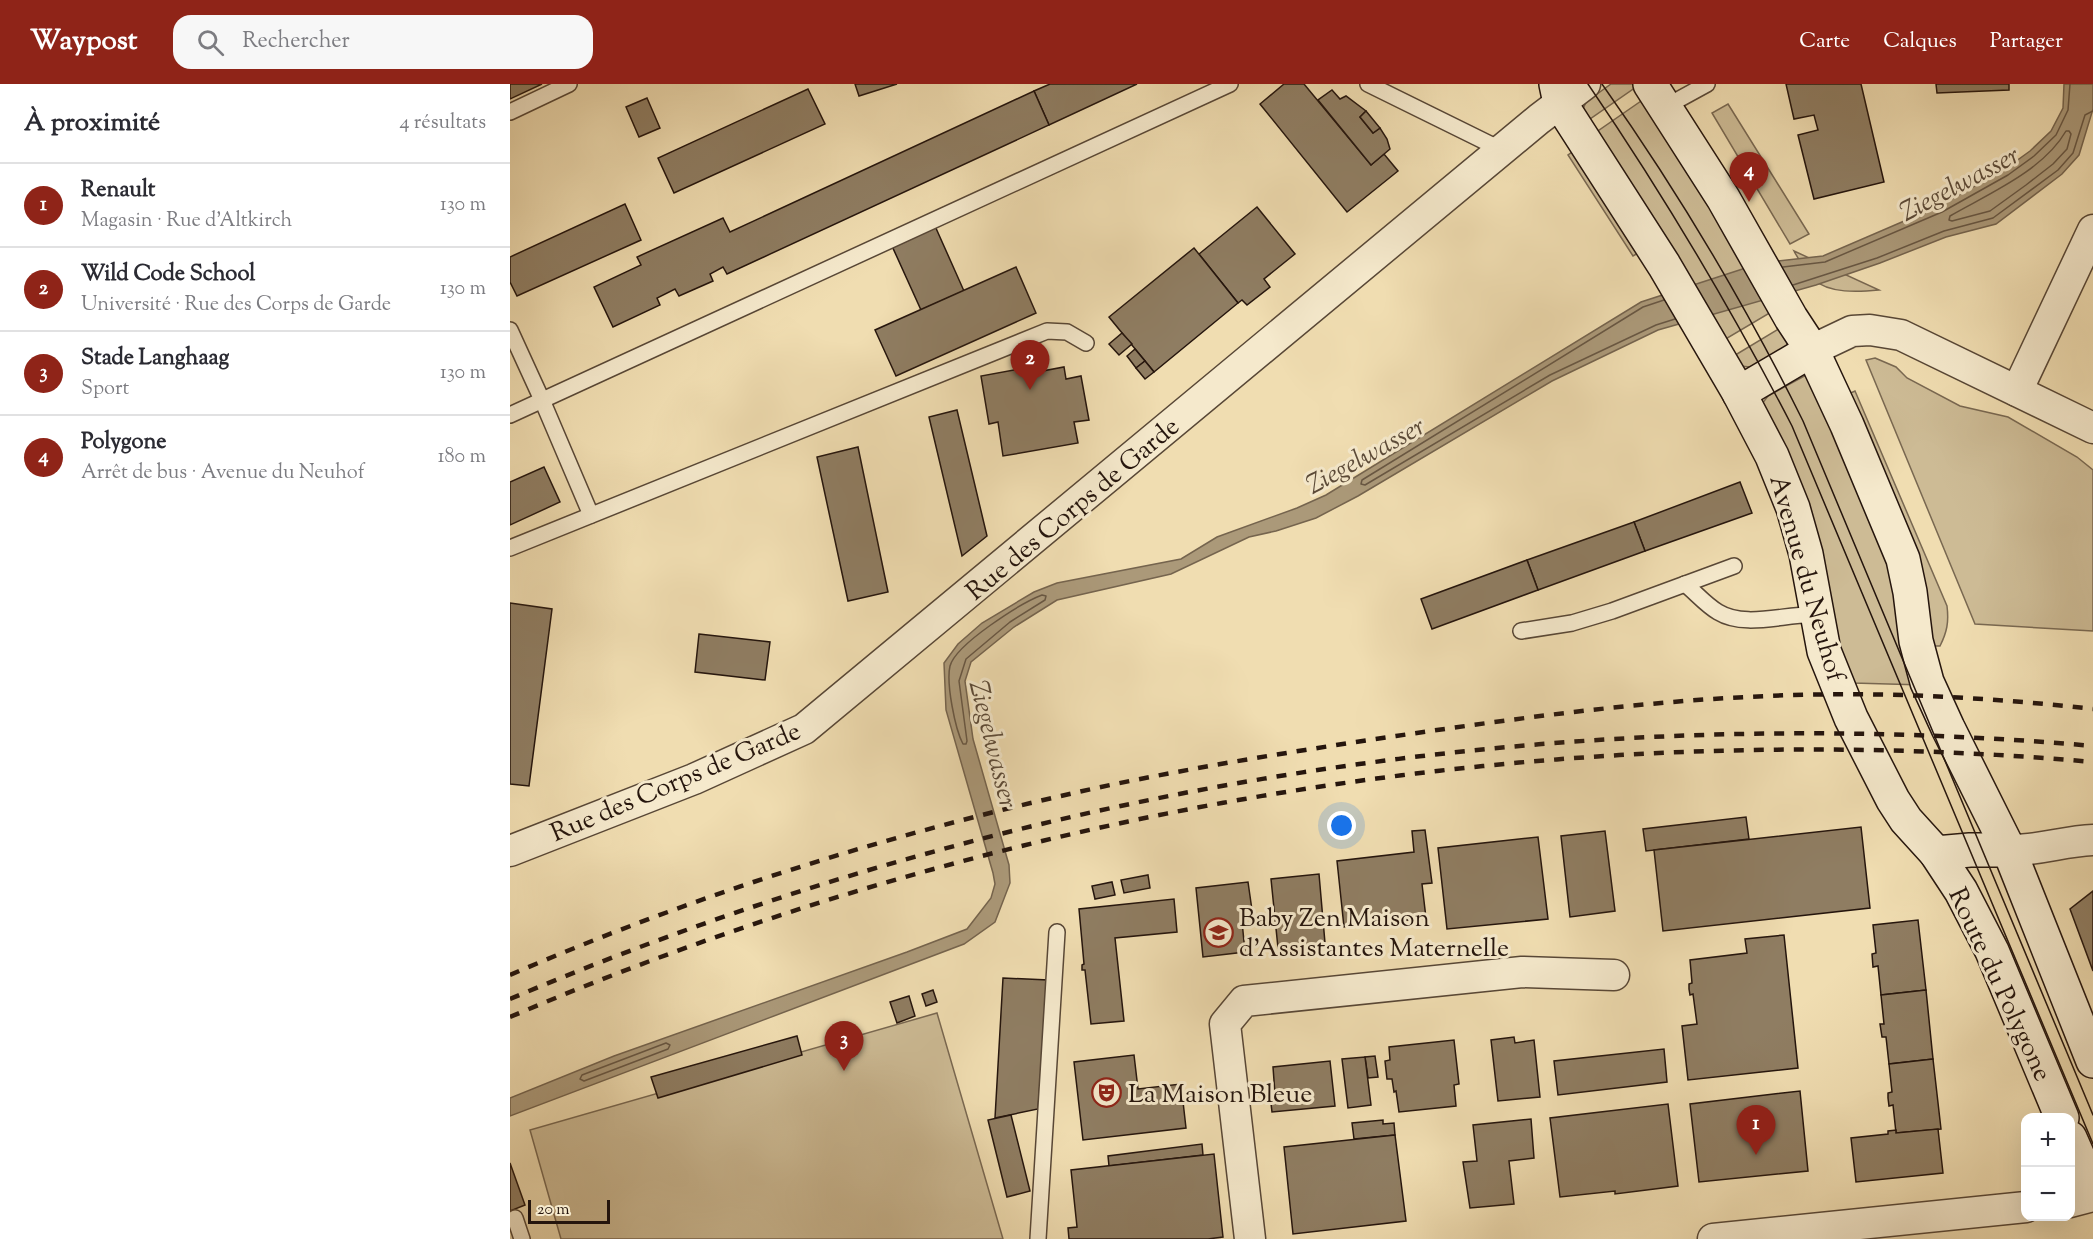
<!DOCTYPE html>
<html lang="fr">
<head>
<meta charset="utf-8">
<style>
  body { margin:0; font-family:"Sorts Mill Goudy",serif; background:#f7f7f7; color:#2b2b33 }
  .controls { position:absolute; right:18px; bottom:18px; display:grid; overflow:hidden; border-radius:12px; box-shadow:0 6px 24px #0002 }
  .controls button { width:54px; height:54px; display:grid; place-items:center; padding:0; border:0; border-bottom:2px solid #e1e1e2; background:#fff; color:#2b2b33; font:30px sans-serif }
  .scale { position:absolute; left:18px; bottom:15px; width:82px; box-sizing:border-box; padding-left:6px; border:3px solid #25150d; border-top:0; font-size:16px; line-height:21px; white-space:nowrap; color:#25150d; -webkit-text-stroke:4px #f5e9cc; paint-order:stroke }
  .you { position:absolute; left:832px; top:742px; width:21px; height:21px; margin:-15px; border:4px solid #fff; border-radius:50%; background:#1a73e8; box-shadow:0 0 0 9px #1a73e833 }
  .badge { display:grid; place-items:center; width:39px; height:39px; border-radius:50%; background:#8f2418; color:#fff; font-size:20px; font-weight:700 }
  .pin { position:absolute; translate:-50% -50px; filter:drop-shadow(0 2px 3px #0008) }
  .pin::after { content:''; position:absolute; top:32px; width:21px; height:18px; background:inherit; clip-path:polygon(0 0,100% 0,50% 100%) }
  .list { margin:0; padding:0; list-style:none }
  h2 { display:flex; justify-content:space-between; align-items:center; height:78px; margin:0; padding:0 24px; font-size:26px }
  h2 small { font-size:20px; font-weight:400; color:#7c7c81 }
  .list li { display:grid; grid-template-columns:39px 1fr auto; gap:18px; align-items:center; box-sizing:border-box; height:84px; padding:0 24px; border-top:2px solid #e1e1e2 }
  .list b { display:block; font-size:22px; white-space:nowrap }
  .list p { margin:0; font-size:20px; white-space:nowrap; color:#7c7c81 }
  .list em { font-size:20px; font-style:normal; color:#7c7c81 }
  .icon { flex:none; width:33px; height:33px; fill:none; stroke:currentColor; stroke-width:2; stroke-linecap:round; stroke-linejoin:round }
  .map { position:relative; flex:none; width:1583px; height:1155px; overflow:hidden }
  header { display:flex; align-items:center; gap:36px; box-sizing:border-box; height:84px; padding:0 30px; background:#8f2418; color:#fff }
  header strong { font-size:28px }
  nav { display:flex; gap:33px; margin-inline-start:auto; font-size:21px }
  .search { width:420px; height:54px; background:#f7f7f7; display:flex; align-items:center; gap:15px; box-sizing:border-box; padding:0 21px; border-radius:18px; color:#7c7c81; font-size:22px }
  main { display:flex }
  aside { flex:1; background:#fff }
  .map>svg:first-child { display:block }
  .green { fill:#cdbb95; stroke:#796851; stroke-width:1.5 }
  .water { fill:#ab9979; stroke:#75644e; stroke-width:1.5 }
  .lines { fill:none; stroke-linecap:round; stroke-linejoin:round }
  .shore { stroke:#685743; stroke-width:1.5 }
  .building { fill:#8f7d62; stroke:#25150d; stroke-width:1.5 }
  .lane-casing { stroke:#584736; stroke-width:18 }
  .street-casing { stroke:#584736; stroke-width:33 }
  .secondary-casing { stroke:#25150d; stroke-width:36 }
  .lane { stroke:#f5e9cc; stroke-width:15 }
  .street { stroke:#f5e9cc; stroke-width:30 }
  .secondary { stroke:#f5e9cc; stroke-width:33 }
  .tram { stroke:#25150d; stroke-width:1.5 }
  .rail { stroke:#25150d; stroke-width:4.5; stroke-dasharray:10 10; stroke-linecap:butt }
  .labels { text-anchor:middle; stroke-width:6; stroke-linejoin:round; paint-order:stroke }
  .street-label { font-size:26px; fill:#25150d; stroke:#f5e9cc }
  .poi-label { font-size:26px; fill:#25150d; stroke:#f5e9cc; text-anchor:start }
  .water-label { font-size:27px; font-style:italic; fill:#5b4a38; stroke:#f5e9cc }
</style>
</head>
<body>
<header>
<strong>Waypost</strong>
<div class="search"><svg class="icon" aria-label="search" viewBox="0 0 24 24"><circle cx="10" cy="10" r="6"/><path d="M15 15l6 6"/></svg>Rechercher</div>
<nav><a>Carte</a><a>Calques</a><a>Partager</a></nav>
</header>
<main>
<aside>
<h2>À proximité<small>4 résultats</small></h2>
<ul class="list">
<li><span class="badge">1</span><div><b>Renault</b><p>Magasin · Rue d'Altkirch</p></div><em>130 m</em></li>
<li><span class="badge">2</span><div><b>Wild Code School</b><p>Université · Rue des Corps de Garde</p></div><em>130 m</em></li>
<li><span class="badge">3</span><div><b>Stade Langhaag</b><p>Sport</p></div><em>130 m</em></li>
<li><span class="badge">4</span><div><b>Polygone</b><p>Arrêt de bus · Avenue du Neuhof</p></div><em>180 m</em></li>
</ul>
</aside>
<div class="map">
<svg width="1583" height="1155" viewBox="0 0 1583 1155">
  <rect width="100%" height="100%" fill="#f0ddb1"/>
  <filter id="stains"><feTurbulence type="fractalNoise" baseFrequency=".00333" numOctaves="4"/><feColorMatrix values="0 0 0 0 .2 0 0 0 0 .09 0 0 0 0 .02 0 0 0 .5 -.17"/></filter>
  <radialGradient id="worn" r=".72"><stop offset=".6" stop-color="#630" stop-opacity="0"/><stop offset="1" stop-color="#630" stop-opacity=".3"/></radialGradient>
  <g class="green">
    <path d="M 1101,0 L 1124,0 L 1126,3 L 1077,37 L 1073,25 L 1076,18 Z"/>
    <path d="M 1134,15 L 1263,227 L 1214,256 L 1085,49 Z"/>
    <path d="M 1218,20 L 1299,150 L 1280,160 L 1202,29 Z"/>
    <path d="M 1065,66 L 1130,168 L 1123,172 L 1058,71 Z"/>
    <path d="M 1284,167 L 1369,206 C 1349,208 1319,210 1303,195 C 1295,187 1289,176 1284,167 Z"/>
    <path d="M 1272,243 L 1278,262 L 1245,281 L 1240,283 L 1230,282 L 1222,273 Z"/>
    <path d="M 1365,274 L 1386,283 L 1397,294 L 1450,322 L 1498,333 L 1567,373 L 1583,386 L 1583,547 L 1465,540 L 1356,276 Z"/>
    <path d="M 1298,290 L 1377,462 L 1413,601 L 1343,599 L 1330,570 L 1251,321 L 1258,312 Z"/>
    <path d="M 1345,307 L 1437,522 C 1439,538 1437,548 1430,562 L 1419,562 L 1334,312 Z"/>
    <path d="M 427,929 L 493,1155 L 51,1155 L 20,1046 Z"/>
  </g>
  <path class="water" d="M 1554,0 L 1583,0 L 1583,25 L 1569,71 L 1552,90 L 1486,140 L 1436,153 L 1370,179 L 1306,201 L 1148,246 L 1042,297 L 848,412 L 806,434 L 766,447 L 739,453 L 661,490 L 547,516 L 504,543 L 461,578 L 455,597 L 463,655 L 499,781 L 500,799 L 485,838 L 454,860 L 0,1032 L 0,1014 L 104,972 L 397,868 L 457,845 L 481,814 L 485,800 L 483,789 L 436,626 L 434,579 L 448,560 L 472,539 L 524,508 L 547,499 L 671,475 L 707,453 L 787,424 L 816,411 L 1131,218 L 1251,179 L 1313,172 L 1429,122 L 1495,85 L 1520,67 L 1541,47 L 1553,24 Z"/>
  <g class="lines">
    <g class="shore">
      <path d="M 1556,47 L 1559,47 L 1561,50 L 1557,65 L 1543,80 L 1516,101 L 1480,127 L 1442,137 L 1439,136 L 1440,132 C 1478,110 1533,87 1556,47 Z"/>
      <path d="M 1273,183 L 1315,178 L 1432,128 L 1498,91 L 1524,72 L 1546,51 L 1558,26 L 1560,0"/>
      <path d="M 1283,201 L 1367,174 L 1434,147 L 1483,134 L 1548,86 L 1563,69 L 1575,31 L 1583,27"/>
      <path d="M 1154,216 L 1133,223 L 852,396 L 851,400 L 855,401 L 1040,291 L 1146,241 L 1165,235"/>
      <path d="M 532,511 L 536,512 L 535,516 L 500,538 L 456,575 L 449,597 L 457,657 L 456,660 L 453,660 C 445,645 436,599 440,582 C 446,560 511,519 532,511 Z"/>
      <path d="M 156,959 L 160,961 L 158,965 L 74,997 L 70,995 L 72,991 Z"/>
    </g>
  </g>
  <g class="building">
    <path d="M 0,0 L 32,0 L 0,15 Z"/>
    <path d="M 345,0 L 387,0 L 349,12 Z"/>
    <path d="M 540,0 L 627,0 L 539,41 L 524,7 Z"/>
    <path d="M 774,0 L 794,0 L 861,81 L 874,70 L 888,87 L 837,128 L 750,20 Z"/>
    <path d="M 1276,0 L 1351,0 L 1374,98 L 1304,115 L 1288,51 L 1308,46 L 1304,31 L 1284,35 Z"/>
    <path d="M 1426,0 L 1499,0 L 1499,6 L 1427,9 Z"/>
    <path d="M 298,5 L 315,40 L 164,109 L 148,74 Z"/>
    <path d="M 822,6 L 830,15 L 836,12 L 856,27 L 850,33 L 863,49 L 870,44 L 877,55 L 880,65 L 861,81 L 808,16 Z"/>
    <path d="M 524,7 L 539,41 L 217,190 L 213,183 L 200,190 L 203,197 L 169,212 L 165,205 L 147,214 L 150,221 L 103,243 L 84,203 L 131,181 L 127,173 L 213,134 L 220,148 Z"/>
    <path d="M 137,14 L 150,44 L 129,53 L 116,23 Z"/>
    <path d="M 856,27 L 870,44 L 863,49 L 850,33 Z"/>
    <path d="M 115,120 L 131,156 L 7,212 L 0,198 L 0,173 Z"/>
    <path d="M 747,123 L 785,170 L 754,195 L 760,203 L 737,221 L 732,216 L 728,219 L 689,170 Z"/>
    <path d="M 425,142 L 454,207 L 411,226 L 382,162 Z"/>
    <path d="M 684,164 L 728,219 L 644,288 L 599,233 Z"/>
    <path d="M 506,183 L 526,229 L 386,292 L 365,246 Z"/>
    <path d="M 612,249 L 622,260 L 609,271 L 599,260 Z"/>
    <path d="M 625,265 L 635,277 L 626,284 L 617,272 Z"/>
    <path d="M 635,277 L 644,288 L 635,295 L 626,284 Z"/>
    <path d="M 526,282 L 527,288 L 554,283 L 556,295 L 571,292 L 579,336 L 564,338 L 568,359 L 493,372 L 488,338 L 479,340 L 471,292 Z"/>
    <path d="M 447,326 L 477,452 L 452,472 L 419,333 Z"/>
    <path d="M 348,363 L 378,508 L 338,517 L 307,373 Z"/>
    <path d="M 34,383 L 50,418 L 0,441 L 0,398 Z"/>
    <path d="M 1230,398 L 1242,429 L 1135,467 L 1124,438 Z"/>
    <path d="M 1124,438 L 1135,467 L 1028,506 L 1017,476 Z"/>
    <path d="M 1017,476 L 1028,506 L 922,545 L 911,515 Z"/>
    <path d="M 0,519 L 42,525 L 19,702 L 0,700 Z"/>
    <path d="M 189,550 L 260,558 L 255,596 L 185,588 Z"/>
    <path d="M 1236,733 L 1239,755 L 1136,767 L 1133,745 Z"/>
    <path d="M 1351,743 L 1360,824 L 1153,847 L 1144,766 Z"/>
    <path d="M 915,746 L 922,799 L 912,800 L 916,834 L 834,843 L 827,777 L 904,768 L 902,747 Z"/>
    <path d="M 1095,747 L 1105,827 L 1060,833 L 1051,752 Z"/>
    <path d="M 1028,753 L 1038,835 L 937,845 L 928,764 Z"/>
    <path d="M 809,790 L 815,859 L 768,864 L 761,795 Z"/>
    <path d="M 638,791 L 640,804 L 614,809 L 611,796 Z"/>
    <path d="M 602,798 L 605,811 L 585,815 L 582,802 Z"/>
    <path d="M 738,798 L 742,826 L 731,827 L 735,868 L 693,873 L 686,804 Z"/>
    <path d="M 1583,807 L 1583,887 L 1560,825 Z"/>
    <path d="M 664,815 L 667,848 L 605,854 L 614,937 L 581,940 L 575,886 L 572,886 L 572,881 L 574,880 L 569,825 Z"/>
    <path d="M 1408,836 L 1416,906 L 1371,911 L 1368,882 L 1363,883 L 1362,870 L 1366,869 L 1363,841 Z"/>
    <path d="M 1274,851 L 1288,984 L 1178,996 L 1172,942 L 1187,940 L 1183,910 L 1180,911 L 1179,905 L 1179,900 L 1182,899 L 1180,876 L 1237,869 L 1235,855 Z"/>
    <path d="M 493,894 L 538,896 L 528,1025 L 485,1034 Z"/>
    <path d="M 423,906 L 427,918 L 416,922 L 412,910 Z"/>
    <path d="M 1416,906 L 1423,975 L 1379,980 L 1376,953 L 1372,953 L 1370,940 L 1374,940 L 1371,911 Z"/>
    <path d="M 399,912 L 405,932 L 387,939 L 380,918 Z"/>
    <path d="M 287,952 L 292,971 L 148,1014 L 141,993 Z"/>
    <path d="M 1004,953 L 1005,959 L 1024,956 L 1030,1013 L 988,1017 L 981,956 Z"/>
    <path d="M 944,956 L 949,1000 L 944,1001 L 946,1022 L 889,1028 L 886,1007 L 884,1008 L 882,995 L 877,995 L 875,977 L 880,976 L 879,963 Z"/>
    <path d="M 1154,965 L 1157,998 L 1048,1011 L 1044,977 Z"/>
    <path d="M 624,971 L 628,1005 L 671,1000 L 676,1044 L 573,1056 L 564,978 Z"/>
    <path d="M 865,972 L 868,993 L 858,994 L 855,973 Z"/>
    <path d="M 855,973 L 861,1021 L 838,1024 L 832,975 Z"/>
    <path d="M 1423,975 L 1431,1045 L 1386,1049 L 1383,1021 L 1379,1022 L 1378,1014 L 1378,1009 L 1382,1008 L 1379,980 Z"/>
    <path d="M 820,977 L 825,1022 L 762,1028 L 760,1011 L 765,1010 L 763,983 Z"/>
    <path d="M 1290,1007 L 1298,1087 L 1189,1098 L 1180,1020 Z"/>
    <path d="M 1158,1020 L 1168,1102 L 1105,1110 L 1105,1107 L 1050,1113 L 1040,1034 Z"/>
    <path d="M 501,1031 L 520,1107 L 497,1113 L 478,1036 Z"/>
    <path d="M 1021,1035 L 1024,1074 L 999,1077 L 1004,1120 L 960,1124 L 953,1078 L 967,1077 L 963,1041 Z"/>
    <path d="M 873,1036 L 873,1040 L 884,1039 L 885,1051 L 844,1055 L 842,1039 Z"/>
    <path d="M 1428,1045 L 1433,1089 L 1346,1098 L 1341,1054 L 1378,1050 L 1378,1047 L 1386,1046 L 1386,1049 Z"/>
    <path d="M 885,1051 L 896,1137 L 783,1150 L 774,1063 Z"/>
    <path d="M 692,1060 L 693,1071 L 599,1082 L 598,1072 Z"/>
    <path d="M 704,1070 L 713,1153 L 698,1155 L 559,1155 L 558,1144 L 567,1143 L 561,1086 Z"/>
    <path d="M 0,1079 L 15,1121 L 0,1127 Z"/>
  </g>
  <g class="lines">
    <defs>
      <g id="lane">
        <path d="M 858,0 L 992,66"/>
        <path d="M 1155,23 L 1197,0"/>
        <path d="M 0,28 L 59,0"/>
        <path d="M 0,246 L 32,316 L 81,431"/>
        <path d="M 0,331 L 720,0"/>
        <path d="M 0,464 L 537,247 L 557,248 L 576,259"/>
        <path d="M 1175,500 C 1186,509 1196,521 1208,528 C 1236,545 1276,529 1307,531"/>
        <path d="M 1011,547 L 1062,539 L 1102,527 L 1224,482"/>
        <path d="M 5,1134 L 12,1155"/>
        <path d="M 528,1155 L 547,848"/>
      </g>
      <g id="street">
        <path d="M 1302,266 L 1342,247 L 1360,246 L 1391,251 L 1583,344"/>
        <path d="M 1507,307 L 1583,146"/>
        <path d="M 1499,766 C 1528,767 1554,757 1583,756"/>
        <path d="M 0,767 L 184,695 L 294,645 L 1029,35 L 1075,0"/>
        <path d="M 1560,1118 L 1583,1112"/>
        <path d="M 740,1155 L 715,940 L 734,917 L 1012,888 L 1104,891"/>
        <path d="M 1203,1155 L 1516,1123"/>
      </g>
      <g id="secondary">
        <path d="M 1046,0 L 1050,19 L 1154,181 L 1229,309 L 1262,372 L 1283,424 L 1296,470 L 1314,567 L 1341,634 L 1383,716 L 1396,736 L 1426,769 L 1451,807 L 1482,867 L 1552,1034"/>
        <path d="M 1140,0 L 1213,114 L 1281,234 L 1302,266 L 1337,341 L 1393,475 L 1400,508 L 1406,557 L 1417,598 L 1438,644 L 1499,766 L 1583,977"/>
        <path d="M 1229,309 L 1302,266"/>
        <path d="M 1426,769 L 1460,766 L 1499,766"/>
        <path d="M 1560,1054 L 1583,1106"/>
      </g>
    </defs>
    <use href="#lane" class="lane-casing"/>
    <use href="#street" class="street-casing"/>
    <use href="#secondary" class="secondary-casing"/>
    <use href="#lane" class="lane"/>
    <use href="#street" class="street"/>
    <use href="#secondary" class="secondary"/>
    <g class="tram">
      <path d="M 1078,0 C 1153,110 1221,224 1282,342 L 1583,1060"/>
      <path d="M 1092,0 C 1167,106 1235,220 1293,337 L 1583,1031"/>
    </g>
    <g class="rail">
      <path d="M 0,891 C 194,807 398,744 605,700 C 698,681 792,666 886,652 C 1009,634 1133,617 1258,612 C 1366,607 1476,613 1583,625"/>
      <path d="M 0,915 C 500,703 1042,614 1583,662"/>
      <path d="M 0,933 C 497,721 1044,630 1583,678"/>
    </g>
  </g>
  <defs>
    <symbol id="school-ring" viewBox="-11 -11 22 22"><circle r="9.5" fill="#f5e9cc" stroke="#8f2418" stroke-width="1.5"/><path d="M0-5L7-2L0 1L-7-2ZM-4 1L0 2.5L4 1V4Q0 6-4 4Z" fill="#8f2418"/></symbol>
    <symbol id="theatre-ring" viewBox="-11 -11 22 22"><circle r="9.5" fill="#f5e9cc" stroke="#8f2418" stroke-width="1.5"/><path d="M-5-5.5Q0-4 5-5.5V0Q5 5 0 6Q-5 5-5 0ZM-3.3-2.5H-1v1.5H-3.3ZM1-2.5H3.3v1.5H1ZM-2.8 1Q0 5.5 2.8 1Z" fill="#8f2418"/></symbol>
  </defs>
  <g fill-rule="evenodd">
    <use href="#school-ring" x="692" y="832" width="33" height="33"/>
    <use href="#theatre-ring" x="580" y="992" width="33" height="33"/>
  </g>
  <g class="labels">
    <g class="street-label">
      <text transform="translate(562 424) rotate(-40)" y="9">Rue des Corps de Garde</text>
      <text transform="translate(1298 494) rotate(74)" y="9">Avenue du Neuhof</text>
      <text transform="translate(165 697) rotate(-23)" y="9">Rue des Corps de Garde</text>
      <text transform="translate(1491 900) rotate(65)" y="9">Route du Polygone</text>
    </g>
    <g class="poi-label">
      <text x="729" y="842">Baby Zen Maison<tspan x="729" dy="30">d'Assistantes Maternelle</tspan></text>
      <text x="618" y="1018">La Maison Bleue</text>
    </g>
    <g class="water-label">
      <text transform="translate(1449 99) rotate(-28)" y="9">Ziegelwasser</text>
      <text transform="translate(855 371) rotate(-29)" y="9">Ziegelwasser</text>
      <text transform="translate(484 660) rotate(76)" y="9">Ziegelwasser</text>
    </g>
  </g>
  <rect width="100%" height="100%" filter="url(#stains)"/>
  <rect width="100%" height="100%" fill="url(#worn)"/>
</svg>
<div class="controls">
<button>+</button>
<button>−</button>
</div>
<div class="scale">20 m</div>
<div class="you"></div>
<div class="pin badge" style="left:1246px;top:1071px">1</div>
<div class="pin badge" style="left:520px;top:306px">2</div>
<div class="pin badge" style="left:334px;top:987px">3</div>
<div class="pin badge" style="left:1239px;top:118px">4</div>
</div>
</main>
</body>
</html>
